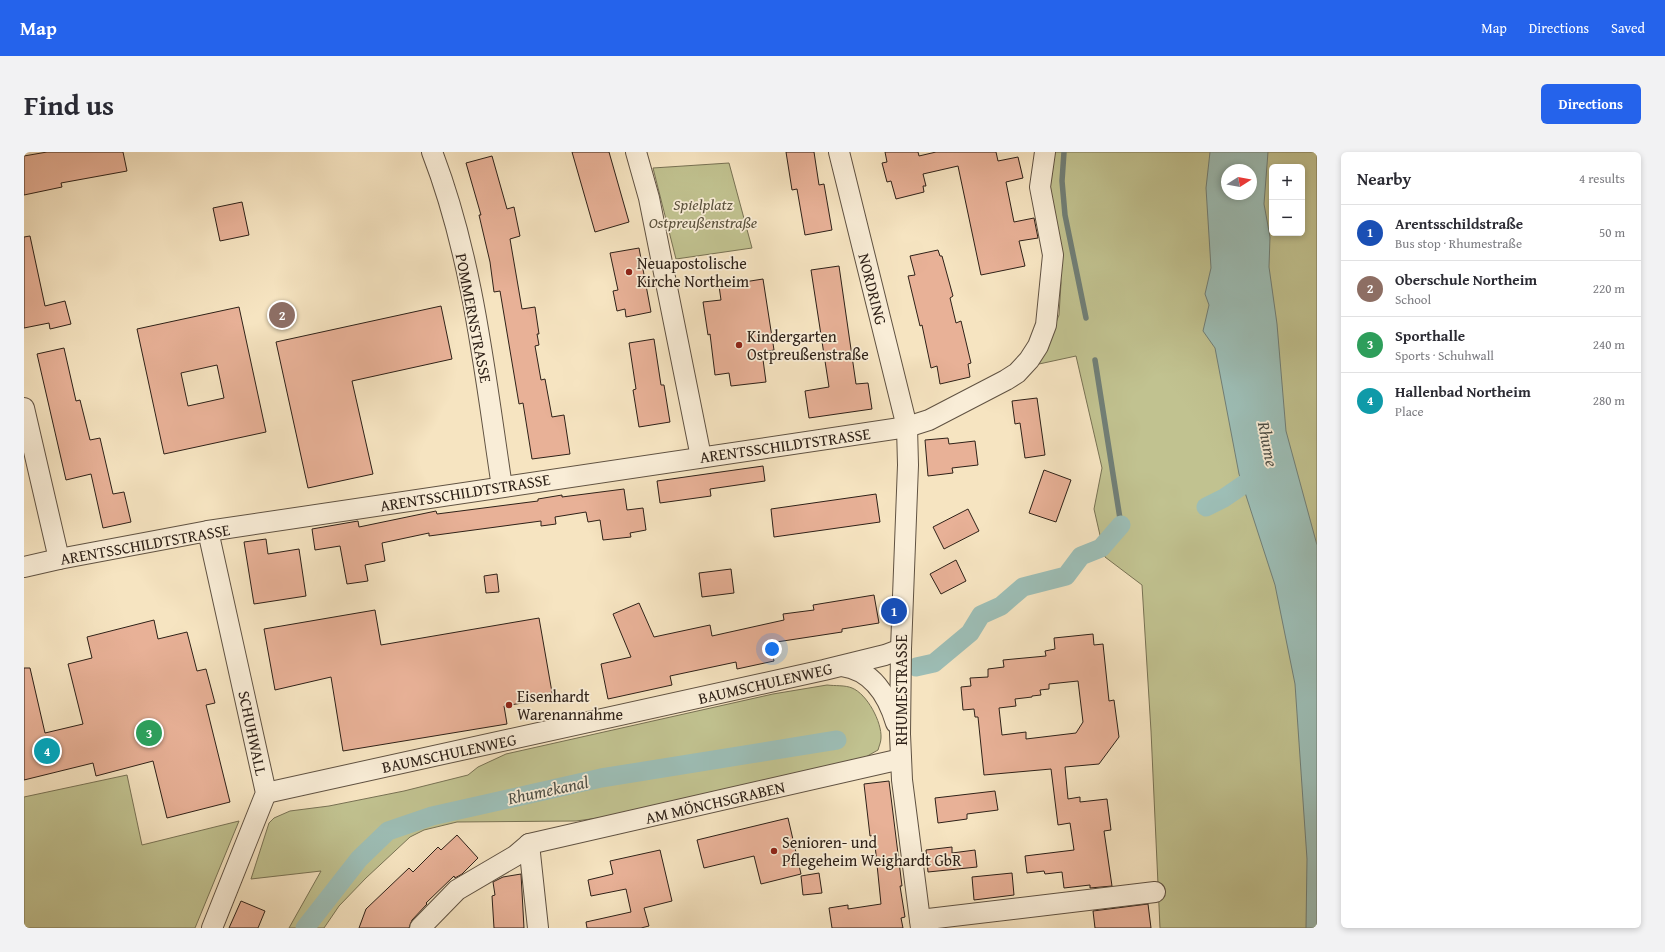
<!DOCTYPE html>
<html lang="en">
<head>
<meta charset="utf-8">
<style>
  body { margin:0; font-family:"Gentium Book Plus",serif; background:#f2f2f3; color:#2b2b33 }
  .controls { position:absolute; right:12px; top:12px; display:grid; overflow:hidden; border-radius:6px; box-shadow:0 2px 6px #0003 }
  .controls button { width:36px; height:36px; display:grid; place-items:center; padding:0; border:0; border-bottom:1px solid #e1e1e2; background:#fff; color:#2b2b33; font:20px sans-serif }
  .compass { position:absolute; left:1197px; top:12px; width:36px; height:36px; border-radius:50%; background:#fff; box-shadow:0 2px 6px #0003; rotate:79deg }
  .you { position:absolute; left:748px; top:497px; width:14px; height:14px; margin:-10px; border:3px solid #fff; border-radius:50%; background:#1a73e8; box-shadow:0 0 0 6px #1a73e833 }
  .badge { display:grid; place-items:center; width:26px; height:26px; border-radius:50%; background:#2563eb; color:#fff; font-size:13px; font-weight:700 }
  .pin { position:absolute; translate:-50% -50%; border:2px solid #fff; box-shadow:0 1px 4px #0006 }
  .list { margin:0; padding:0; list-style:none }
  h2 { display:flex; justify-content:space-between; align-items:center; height:52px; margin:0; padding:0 16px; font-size:17px }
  h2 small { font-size:13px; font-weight:400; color:#7c7c81 }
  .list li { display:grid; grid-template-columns:26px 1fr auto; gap:12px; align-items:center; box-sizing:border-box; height:56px; padding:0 16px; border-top:1px solid #e1e1e2 }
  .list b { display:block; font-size:15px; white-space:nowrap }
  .list p { margin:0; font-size:13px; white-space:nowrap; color:#7c7c81 }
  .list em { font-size:13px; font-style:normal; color:#7c7c81 }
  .map { position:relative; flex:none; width:1293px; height:776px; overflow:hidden; border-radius:6px }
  header { display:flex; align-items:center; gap:24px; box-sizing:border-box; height:56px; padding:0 20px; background:#2563eb; color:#fff }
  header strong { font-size:19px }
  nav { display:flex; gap:22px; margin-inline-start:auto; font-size:14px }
  .intro { display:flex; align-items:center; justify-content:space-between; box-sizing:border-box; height:96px; padding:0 24px }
  h1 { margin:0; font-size:28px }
  .button { padding:10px 18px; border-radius:6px; background:#2563eb; color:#fff; font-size:14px; font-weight:700 }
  main { display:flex; gap:24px; padding:0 24px }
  aside { flex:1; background:#fff; border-radius:6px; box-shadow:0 2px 6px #0003 }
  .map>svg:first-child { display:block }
  .green { fill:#c1c290; stroke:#787254; fill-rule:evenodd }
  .water { fill:#9dbeb6; stroke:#717f77; fill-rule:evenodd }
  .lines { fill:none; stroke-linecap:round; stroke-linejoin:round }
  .stream { stroke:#717f77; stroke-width:5.5 }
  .canal { stroke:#9dbeb6; stroke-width:19 }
  .building { fill:#e8b197; stroke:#2e2118; fill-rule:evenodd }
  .minor-casing { stroke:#605242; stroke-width:22 }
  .minor { stroke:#f9edd7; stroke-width:20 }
  .poi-dot { fill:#8f2418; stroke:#f9edd7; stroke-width:1.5 }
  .labels { text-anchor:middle; stroke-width:3.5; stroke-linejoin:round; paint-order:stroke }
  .park-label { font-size:16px; font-style:italic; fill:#5a513c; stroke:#f9edd7 }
  .poi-label { font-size:16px; fill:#2e2118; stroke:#f9edd7; text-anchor:start }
  .street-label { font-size:16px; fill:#2e2118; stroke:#f9edd7 }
  .water-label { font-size:17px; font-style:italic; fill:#4f5047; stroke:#f9edd7 }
</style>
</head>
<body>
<header>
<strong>Map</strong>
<nav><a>Map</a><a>Directions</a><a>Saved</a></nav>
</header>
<div class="intro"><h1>Find us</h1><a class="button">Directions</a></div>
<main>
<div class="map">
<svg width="1293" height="776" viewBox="0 0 1293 776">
  <rect width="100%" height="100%" fill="#f6e4c1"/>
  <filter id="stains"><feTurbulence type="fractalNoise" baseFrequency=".005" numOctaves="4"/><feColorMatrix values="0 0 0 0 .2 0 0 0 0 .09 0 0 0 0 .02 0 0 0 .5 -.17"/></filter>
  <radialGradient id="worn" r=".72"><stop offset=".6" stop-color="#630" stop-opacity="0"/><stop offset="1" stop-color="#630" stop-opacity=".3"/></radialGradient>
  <g class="green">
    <path d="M 1024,0 L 1293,0 L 1293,776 L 1136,776 L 1127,579 L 1118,433 L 1081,405 L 1070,357 L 1078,316 L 1052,204 L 1015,212 L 1035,163 L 1037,131 L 1034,100 L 1021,37 ZM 1248,15 L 1278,15 L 1278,81 L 1248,81 ZM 1203,18 L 1227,18 L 1227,42 L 1203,42 Z"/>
    <path d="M 705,11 L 728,96 L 652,107 L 629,16 Z"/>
    <path d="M 803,533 C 811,534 821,533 828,536 C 843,542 858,570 857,586 C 857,590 855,594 854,598 L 838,607 L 581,665 L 552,669 L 433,670 L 400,678 L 386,685 L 342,726 L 315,754 L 300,776 L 265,776 L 297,719 L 227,727 L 245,671 L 250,666 L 266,659 L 305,654 L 380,639 L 444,623 L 454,615 L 482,602 L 749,542 Z"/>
    <path d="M 103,623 L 118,693 L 215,669 L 171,776 L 0,776 L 0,645 Z"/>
  </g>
  <path class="water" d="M 1186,0 L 1244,0 L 1240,52 L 1246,85 L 1245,115 L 1253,172 L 1262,279 L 1293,393 L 1293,776 L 1282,776 L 1283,707 L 1271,532 L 1251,433 L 1215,322 L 1191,196 L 1179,179 L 1185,153 L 1181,142 L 1187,116 L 1182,36 ZM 1203,18 L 1227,18 L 1227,42 L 1203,42 Z"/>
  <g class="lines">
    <g class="stream">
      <path d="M 1040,0 L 1038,29 L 1041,63 L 1062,166"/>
      <path d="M 1071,208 L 1097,373"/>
    </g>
    <g class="canal">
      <path d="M 1182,355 L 1200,346 L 1235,322 L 1238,318"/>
      <path d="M 892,515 L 910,511 L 946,481 L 957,463 L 977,454 L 999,435 L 1042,424 L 1057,404 L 1077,396 L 1097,373"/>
      <path d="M 281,776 L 335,707 L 364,679 L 408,664 L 577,626 L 813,588"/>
    </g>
  </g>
  <g class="building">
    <path d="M 23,0 L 99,0 L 103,19 L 37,31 L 38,35 L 0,43 L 0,4 Z"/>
    <path d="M 548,0 L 585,0 L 605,70 L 571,80 Z"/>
    <path d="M 762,0 L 790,0 L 795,33 L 800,32 L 808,78 L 781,83 L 773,37 L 768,38 Z"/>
    <path d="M 861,0 L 894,0 L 895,4 L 912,0 L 972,0 L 974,9 L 994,5 L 999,26 L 982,30 L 990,70 L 1010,66 L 1014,86 L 995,89 L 1001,114 L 957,123 L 934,14 L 899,22 L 902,34 L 899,34 L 900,40 L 872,47 L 867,29 L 863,30 L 858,11 L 863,10 Z"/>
    <path d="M 468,4 L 483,57 L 490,55 L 496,84 L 486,87 L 498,157 L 511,155 L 515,182 L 513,182 L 515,193 L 511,194 L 517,228 L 521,227 L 528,265 L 540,263 L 546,302 L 508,307 L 499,251 L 495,252 L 476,139 L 470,140 L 466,110 L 455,63 L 457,63 L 442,11 Z"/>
    <path d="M 218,50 L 225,83 L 196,89 L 189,56 Z"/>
    <path d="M 6,84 L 21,154 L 41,149 L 47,172 L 26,177 L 25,171 L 0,176 L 0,85 Z"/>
    <path d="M 615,96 L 627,160 L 602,165 L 601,157 L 593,159 L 589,139 L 594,138 L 586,101 Z"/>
    <path d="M 914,98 L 916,104 L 918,104 L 929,144 L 926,146 L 932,171 L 937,169 L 947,211 L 944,212 L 946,225 L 916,232 L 913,214 L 907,216 L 898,173 L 896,174 L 884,124 L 891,123 L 886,104 Z"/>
    <path d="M 815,114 L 832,232 L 844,231 L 848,257 L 785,266 L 781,239 L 805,235 L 787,118 Z"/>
    <path d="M 739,127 L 750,198 L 738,200 L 742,230 L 707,234 L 705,221 L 691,223 L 686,182 L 684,183 L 679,150 L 697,148 L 695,134 Z"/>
    <path d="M 417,154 L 428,207 L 328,229 L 349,322 L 284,336 L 252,190 Z"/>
    <path d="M 215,155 L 242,280 L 140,302 L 113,177 ZM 193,213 L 200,246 L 164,254 L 157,221 Z"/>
    <path d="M 630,187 L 637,233 L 640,233 L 646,270 L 615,275 L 609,238 L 612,237 L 605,191 Z"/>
    <path d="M 40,196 L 52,249 L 56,248 L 66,288 L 76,286 L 89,342 L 100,340 L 107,370 L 79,376 L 67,322 L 42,328 L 13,202 Z"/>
    <path d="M 1013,246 L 1021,303 L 1001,306 L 996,271 L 991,272 L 988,249 Z"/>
    <path d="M 924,286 L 925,292 L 951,289 L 954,313 L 928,316 L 929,321 L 904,324 L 901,288 Z"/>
    <path d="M 739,314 L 741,329 L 686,337 L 687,344 L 636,351 L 633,329 Z"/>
    <path d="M 1020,318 L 1047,328 L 1032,370 L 1005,361 Z"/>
    <path d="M 600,337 L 603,358 L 619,356 L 622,378 L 606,381 L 607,385 L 579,388 L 576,368 L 564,370 L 562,360 L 531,365 L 532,372 L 517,374 L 517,369 L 405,384 L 405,381 L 358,391 L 361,409 L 341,413 L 344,429 L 323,432 L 316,394 L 291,398 L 288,377 L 334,369 L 335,375 L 412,359 L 413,362 L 514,349 L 514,347 L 538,343 L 538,345 Z"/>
    <path d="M 852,342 L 856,370 L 750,385 L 747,357 Z"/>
    <path d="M 944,357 L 955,379 L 920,397 L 909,375 Z"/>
    <path d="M 242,387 L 244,402 L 275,397 L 282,444 L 230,452 L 220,390 Z"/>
    <path d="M 932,408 L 942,429 L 917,442 L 906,422 Z"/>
    <path d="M 707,417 L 710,441 L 678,445 L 675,421 Z"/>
    <path d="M 473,422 L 475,440 L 462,441 L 460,424 Z"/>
    <path d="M 850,443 L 855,471 L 818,477 L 818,480 L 746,491 L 750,509 L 713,517 L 712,510 L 646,524 L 648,533 L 584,547 L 577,512 L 607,505 L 589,462 L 615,451 L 630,485 L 686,473 L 688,484 L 760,468 L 759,462 L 790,458 L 789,453 Z"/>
    <path d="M 351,458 L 357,493 L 515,466 L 529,546 L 480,554 L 483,572 L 319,599 L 307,525 L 251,538 L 240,477 Z"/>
    <path d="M 130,468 L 134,487 L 163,480 L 173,519 L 182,517 L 191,551 L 182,553 L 206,650 L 143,666 L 129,609 L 72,624 L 69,611 L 0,628 L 0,516 L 6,516 L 21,581 L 59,572 L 44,512 L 68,506 L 63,485 Z"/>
    <path d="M 1069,482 L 1070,493 L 1079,492 L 1085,549 L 1090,548 L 1095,585 L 1075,612 L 1041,615 L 1044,647 L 1056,645 L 1056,650 L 1083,647 L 1087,678 L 1080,679 L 1088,734 L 1066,736 L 1066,733 L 1040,736 L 1038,720 L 1021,722 L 1020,719 L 1003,721 L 1001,704 L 1050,698 L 1046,671 L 1034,673 L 1027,617 L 960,623 L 954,565 L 951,565 L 950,557 L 939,558 L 937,535 L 947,534 L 946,526 L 964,525 L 964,517 L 980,515 L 979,508 L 1022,504 L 1021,499 L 1031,497 L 1030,486 ZM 1054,529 L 1059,570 L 1052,581 L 1002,587 L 1002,580 L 978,583 L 975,556 L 992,554 L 991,547 L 1008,545 L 1008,544 L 1017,543 L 1016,538 L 1025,537 L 1025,532 Z"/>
    <path d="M 865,629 L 878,734 L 876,734 L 881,765 L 877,766 L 879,776 L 808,776 L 805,756 L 824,753 L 824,757 L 857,752 L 850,683 L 846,684 L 840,632 Z"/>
    <path d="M 971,639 L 974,658 L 943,662 L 943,667 L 914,671 L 911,646 Z"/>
    <path d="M 764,666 L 777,722 L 737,732 L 730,704 L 680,716 L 673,688 Z"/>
    <path d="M 433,683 L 454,706 L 438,722 L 431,726 L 430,724 L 402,751 L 403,752 L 388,768 L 385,776 L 335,776 L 342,757 L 385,716 L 389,720 L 414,695 L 417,698 Z"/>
    <path d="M 928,695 L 928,701 L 951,698 L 953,715 L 904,720 L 902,698 Z"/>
    <path d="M 636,698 L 648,749 L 620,756 L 625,774 L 617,776 L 563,776 L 562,770 L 607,760 L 602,737 L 567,744 L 564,728 L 589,722 L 586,709 Z"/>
    <path d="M 795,721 L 798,741 L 779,743 L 777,724 Z"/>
    <path d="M 988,721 L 990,743 L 950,748 L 948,725 Z"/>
    <path d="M 497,722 L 500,776 L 470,776 L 468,744 L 471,743 L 469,730 L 479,725 Z"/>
    <path d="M 217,749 L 241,759 L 234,776 L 205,776 Z"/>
    <path d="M 1124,752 L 1127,776 L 1071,776 L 1069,759 Z"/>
  </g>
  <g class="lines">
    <defs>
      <g id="minor">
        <path d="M 408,0 C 449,106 461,223 478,335"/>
        <path d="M 612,0 L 625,46 L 677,305"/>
        <path d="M 815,0 L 883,275 L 884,313 L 877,497 L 876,582 L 878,628 L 897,776"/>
        <path d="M 0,256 L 35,407"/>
        <path d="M 184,379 L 242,641 L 188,776"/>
        <path d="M 0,415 L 35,407 L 184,379 L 883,275 L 905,268 L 982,228 L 993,221 L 1005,208 L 1014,194 L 1022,173 L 1029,103 L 1016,35 L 1021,0"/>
        <path d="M 818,514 C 848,518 864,544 872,571"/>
        <path d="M 242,641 L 800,518 L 861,503 L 877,497"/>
        <path d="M 505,692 L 514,776"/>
        <path d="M 896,768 L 1131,740"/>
        <path d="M 396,776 L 433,738 L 491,704 L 505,692 L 877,607"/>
      </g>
    </defs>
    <use href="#minor" class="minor-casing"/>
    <use href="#minor" class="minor"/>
  </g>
  <g class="poi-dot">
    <circle cx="605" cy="120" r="4"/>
    <circle cx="715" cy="193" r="4"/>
    <circle cx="485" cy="553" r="4"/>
    <circle cx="750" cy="699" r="4"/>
  </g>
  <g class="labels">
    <g class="park-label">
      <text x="679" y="58">Spielplatz<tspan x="679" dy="18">Ostpreußenstraße</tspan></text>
    </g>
    <g class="poi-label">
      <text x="613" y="117">Neuapostolische<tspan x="613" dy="18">Kirche Northeim</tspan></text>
      <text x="723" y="190">Kindergarten<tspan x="723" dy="18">Ostpreußenstraße</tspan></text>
      <text x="493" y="550">Eisenhardt<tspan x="493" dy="18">Warenannahme</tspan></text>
      <text x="758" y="696">Senioren- und<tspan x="758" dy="18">Pflegeheim Weighardt GbR</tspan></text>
    </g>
    <g class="street-label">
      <text transform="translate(849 137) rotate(76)" y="6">NORDRING</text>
      <text transform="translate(450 166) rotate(79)" y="6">POMMERNSTRASSE</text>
      <text transform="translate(761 293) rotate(-8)" y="6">ARENTSSCHILDTSTRASSE</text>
      <text transform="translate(441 340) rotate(-9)" y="6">ARENTSSCHILDTSTRASSE</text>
      <text transform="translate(121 392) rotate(-10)" y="6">ARENTSSCHILDTSTRASSE</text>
      <text transform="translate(741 531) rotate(-13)" y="6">BAUMSCHULENWEG</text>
      <text transform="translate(877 538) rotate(-90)" y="6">RHUMESTRASSE</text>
      <text transform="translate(229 581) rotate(78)" y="6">SCHUHWALL</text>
      <text transform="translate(425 601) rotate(-12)" y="6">BAUMSCHULENWEG</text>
      <text transform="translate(691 650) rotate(-13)" y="6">AM MÖNCHSGRABEN</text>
    </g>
    <g class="water-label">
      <text transform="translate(1244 292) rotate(79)" y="6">Rhume</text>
      <text transform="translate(524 638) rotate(-12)" y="6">Rhumekanal</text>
    </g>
  </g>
  <rect width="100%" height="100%" filter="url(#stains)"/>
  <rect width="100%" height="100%" fill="url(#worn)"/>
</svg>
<div class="controls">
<button>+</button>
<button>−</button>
</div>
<svg class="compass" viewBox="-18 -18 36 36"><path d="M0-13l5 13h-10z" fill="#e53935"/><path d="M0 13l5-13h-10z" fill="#7c7c81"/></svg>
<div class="you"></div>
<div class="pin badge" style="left:870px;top:459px;background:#1a4fb4">1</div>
<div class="pin badge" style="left:258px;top:163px;background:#8d6e63">2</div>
<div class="pin badge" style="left:125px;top:581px;background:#2e9e5b">3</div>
<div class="pin badge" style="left:23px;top:599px;background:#0f9aa8">4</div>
</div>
<aside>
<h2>Nearby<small>4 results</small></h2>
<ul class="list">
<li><span class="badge" style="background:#1a4fb4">1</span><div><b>Arentsschildstraße</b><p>Bus stop · Rhumestraße</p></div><em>50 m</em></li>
<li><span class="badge" style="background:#8d6e63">2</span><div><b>Oberschule Northeim</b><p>School</p></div><em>220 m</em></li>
<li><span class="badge" style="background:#2e9e5b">3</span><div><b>Sporthalle</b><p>Sports · Schuhwall</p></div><em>240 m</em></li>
<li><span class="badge" style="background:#0f9aa8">4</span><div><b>Hallenbad Northeim</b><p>Place</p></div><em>280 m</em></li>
</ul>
</aside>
</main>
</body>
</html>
